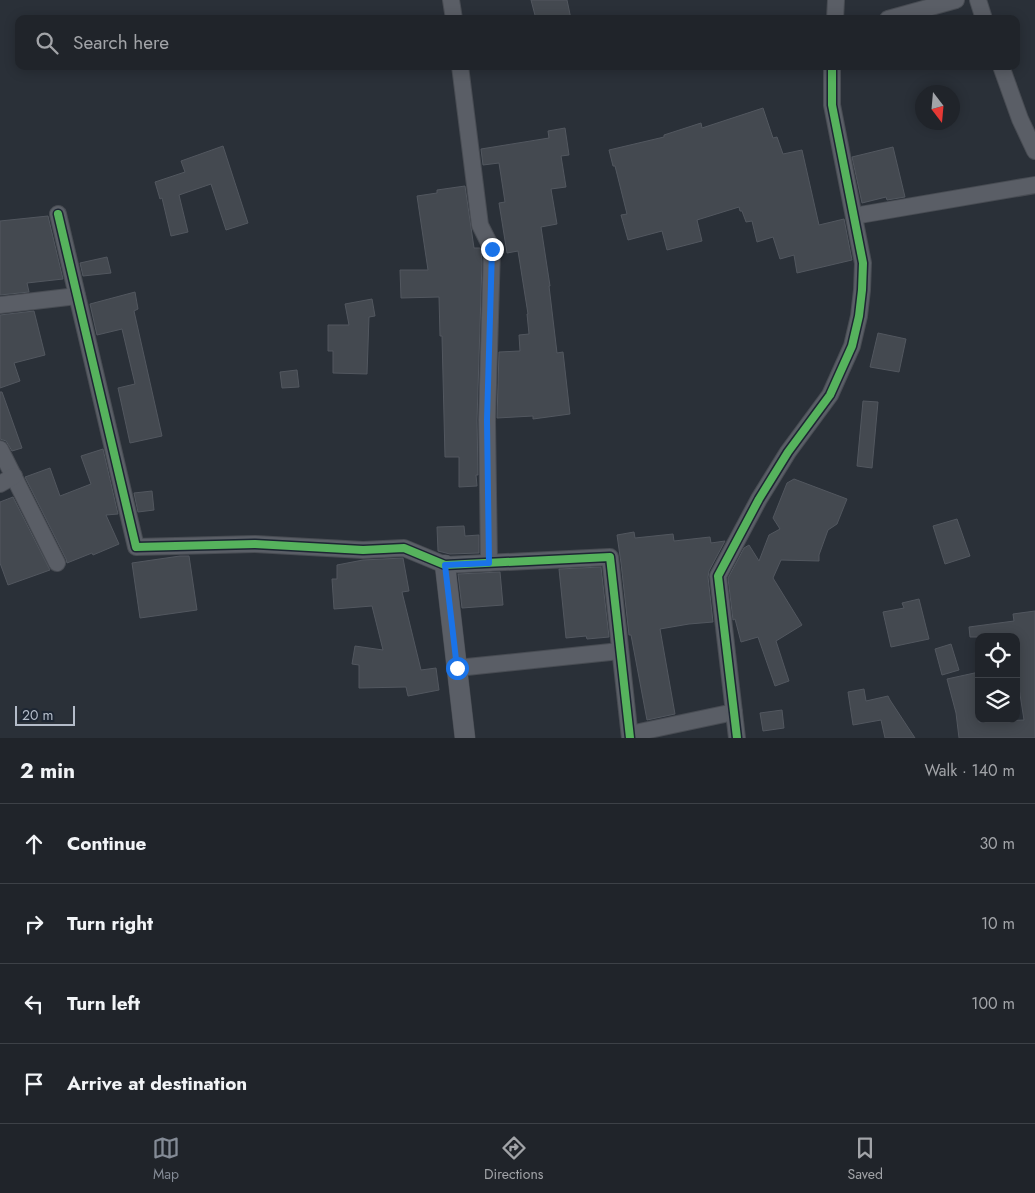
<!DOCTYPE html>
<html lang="en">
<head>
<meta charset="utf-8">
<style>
  body { margin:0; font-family:Jost,sans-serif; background:#2d3036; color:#f1f3f6 }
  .controls { position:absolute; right:15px; bottom:15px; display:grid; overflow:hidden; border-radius:10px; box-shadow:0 2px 12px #0003 }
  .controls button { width:45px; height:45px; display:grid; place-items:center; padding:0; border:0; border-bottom:1px solid #3d4147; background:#20242a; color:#f1f3f6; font:25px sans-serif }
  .compass { position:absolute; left:915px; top:85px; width:45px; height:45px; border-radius:50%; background:#20242a; box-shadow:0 2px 12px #0003; rotate:164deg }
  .scale { position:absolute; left:15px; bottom:12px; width:60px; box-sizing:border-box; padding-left:5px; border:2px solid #b4bcc9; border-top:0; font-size:14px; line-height:18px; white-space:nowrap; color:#b4bcc9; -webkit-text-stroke:4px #1d2633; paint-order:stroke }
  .stop { position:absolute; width:15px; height:15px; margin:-11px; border:4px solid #1a73e8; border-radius:50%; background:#fff }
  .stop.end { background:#1a73e8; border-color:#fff; box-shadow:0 1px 5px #0008 }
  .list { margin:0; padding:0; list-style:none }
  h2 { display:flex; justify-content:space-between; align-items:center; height:65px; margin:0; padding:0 20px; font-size:21px }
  h2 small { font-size:16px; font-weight:400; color:#a2a4a8 }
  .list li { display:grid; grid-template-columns:32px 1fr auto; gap:15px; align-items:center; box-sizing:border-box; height:80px; padding:0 20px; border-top:1px solid #3d4147 }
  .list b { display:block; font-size:19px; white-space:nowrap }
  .list em { font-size:16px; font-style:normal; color:#a2a4a8 }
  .icon { flex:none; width:28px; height:28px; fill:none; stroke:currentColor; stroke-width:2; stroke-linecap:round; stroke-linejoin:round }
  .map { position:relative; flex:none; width:1035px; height:738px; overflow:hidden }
  .search { position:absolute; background:#20242a; box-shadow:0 2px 12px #0003; left:15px; right:15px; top:15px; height:55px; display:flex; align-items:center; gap:12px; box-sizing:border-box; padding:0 18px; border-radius:10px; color:#a2a4a8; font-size:19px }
  .sheet { height:385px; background:#20242a }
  nav { display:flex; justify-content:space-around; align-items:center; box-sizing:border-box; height:70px; border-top:1px solid #3d4147; background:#20242a; font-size:14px; color:#a2a4a8 }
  nav a { display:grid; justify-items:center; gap:2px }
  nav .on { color:#848b96 }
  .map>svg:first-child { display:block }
  .building { fill:#444950; stroke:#52575f }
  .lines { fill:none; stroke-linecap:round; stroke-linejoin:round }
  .minor-casing { stroke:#484c53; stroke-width:18 }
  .tertiary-casing { stroke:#484c53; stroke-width:21 }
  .minor { stroke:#5a5e66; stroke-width:16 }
  .tertiary { stroke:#5a5e66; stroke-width:20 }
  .cycleway-casing { stroke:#1d2633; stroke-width:11 }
  .cycleway { stroke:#56b35d; stroke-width:8 }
  .route { stroke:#1a73e8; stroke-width:6 }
</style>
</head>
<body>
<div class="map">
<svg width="1035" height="738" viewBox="0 0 1035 738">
  <rect width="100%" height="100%" fill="#2a3038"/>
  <g class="building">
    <path d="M 531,0 L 567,0 L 571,19 L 536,19 Z"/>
    <path d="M 763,108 L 773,138 L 777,137 L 783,154 L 802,150 L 819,225 L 844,219 L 852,260 L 797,273 L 794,255 L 780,259 L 773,237 L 757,242 L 752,221 L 746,222 L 742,211 L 740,211 L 739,207 L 697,220 L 702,241 L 667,250 L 662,231 L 628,240 L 621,215 L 627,214 L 615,166 L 613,166 L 609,150 L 664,137 L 664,135 L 701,123 L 702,128 Z"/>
    <path d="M 565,128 L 569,155 L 561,156 L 566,187 L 551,189 L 557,224 L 541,227 L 550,286 L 549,286 L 557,353 L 563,352 L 570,414 L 533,419 L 533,416 L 497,418 L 499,352 L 520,351 L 519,335 L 529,334 L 527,314 L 528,314 L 518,251 L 507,253 L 499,203 L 505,202 L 499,163 L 483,165 L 481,149 L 549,138 L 548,131 Z"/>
    <path d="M 223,146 L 248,223 L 226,230 L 211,184 L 179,195 L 188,232 L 171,236 L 162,198 L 160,199 L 155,182 L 185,172 L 181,161 Z"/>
    <path d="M 893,147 L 905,197 L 887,200 L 886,197 L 862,203 L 852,157 Z"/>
    <path d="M 465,186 L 474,248 L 480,248 L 481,250 L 482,262 L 477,420 L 478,475 L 476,475 L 477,486 L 459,487 L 459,457 L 445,457 L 442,336 L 440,336 L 439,297 L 401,298 L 400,270 L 428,270 L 417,196 L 437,193 L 437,190 Z"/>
    <path d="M 48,216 L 63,279 L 27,283 L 29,292 L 0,295 L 0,221 Z"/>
    <path d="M 107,257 L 111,273 L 83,276 L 80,263 Z"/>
    <path d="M 135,292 L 138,309 L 134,311 L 162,436 L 130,443 L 118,388 L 135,384 L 122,329 L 97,335 L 90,304 Z"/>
    <path d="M 372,299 L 375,316 L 369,317 L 367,374 L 333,373 L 333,351 L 328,351 L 328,325 L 349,325 L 345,304 Z"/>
    <path d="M 34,311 L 45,355 L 14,363 L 20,381 L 0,388 L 0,315 Z"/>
    <path d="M 878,333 L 906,339 L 899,372 L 870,367 Z"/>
    <path d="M 297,370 L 299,387 L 282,388 L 280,372 Z"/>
    <path d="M 0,392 L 2,392 L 22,448 L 12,451 L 6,441 L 0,439 Z"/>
    <path d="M 863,401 L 878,402 L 872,468 L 857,466 Z"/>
    <path d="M 103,449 L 118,514 L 106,515 L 119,544 L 93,555 L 92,553 L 67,563 L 66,559 L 25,477 L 50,468 L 60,496 L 91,484 L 81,456 Z"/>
    <path d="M 794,479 L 847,499 L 837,524 L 828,530 L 819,555 L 819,561 L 781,560 L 773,578 L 802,625 L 776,641 L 789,681 L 775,686 L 758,637 L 741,642 L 735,619 L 733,620 L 728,578 L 744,548 L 749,545 L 759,561 L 769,535 L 780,529 L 773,518 L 787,483 Z"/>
    <path d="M 152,491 L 154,510 L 138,512 L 134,493 Z"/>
    <path d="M 13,497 L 50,570 L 8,585 L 0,563 L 0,502 Z"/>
    <path d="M 957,519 L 970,556 L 945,564 L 933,526 Z"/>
    <path d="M 464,526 L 465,536 L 479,535 L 479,553 L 450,554 L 438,551 L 437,527 Z"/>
    <path d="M 634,532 L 635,538 L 673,534 L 674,541 L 710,537 L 711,543 L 725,541 L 709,571 L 708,577 L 713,622 L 689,624 L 660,629 L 675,714 L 647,720 L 631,635 L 629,635 L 621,563 L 617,535 Z"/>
    <path d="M 180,556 L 189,556 L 197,610 L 140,618 L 132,563 Z"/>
    <path d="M 403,558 L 409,591 L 402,592 L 421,670 L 436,668 L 439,690 L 408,696 L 406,687 L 359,688 L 359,665 L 352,664 L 355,646 L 383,650 L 372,606 L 334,609 L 332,579 L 337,579 L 337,565 L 363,560 Z"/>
    <path d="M 601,567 L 609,637 L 587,639 L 586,636 L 566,638 L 559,569 Z"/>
    <path d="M 500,572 L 503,605 L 462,608 L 458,574 Z"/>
    <path d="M 919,599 L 929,639 L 891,647 L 883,612 L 904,608 L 902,603 Z"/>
    <path d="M 1035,611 L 1035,738 L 959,738 L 956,713 L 947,679 L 979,672 L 979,722 L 1024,720 L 1019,688 L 1016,688 L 1016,637 L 970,637 L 969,627 L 1014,621 L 1013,614 Z"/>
    <path d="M 951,644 L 959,670 L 942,675 L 935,649 Z"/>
    <path d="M 864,689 L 866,701 L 888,696 L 890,700 L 915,738 L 885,738 L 881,720 L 853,725 L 848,692 Z"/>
    <path d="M 782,710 L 784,728 L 763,731 L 760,713 Z"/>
  </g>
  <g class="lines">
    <defs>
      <g id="minor">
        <path d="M 451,0 L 454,19"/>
        <path d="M 978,0 L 984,19"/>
        <path d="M 835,19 L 836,0"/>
        <path d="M 888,19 L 956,0"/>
        <path d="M 460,66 L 480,225 L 492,249 L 487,420 L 489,563"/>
        <path d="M 1001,66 L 1020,119 L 1035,151"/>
        <path d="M 58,214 L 136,547 L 255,544 L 363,550 L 404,548 L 445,565 L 610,557 L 630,738"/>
        <path d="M 854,216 L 1035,185"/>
        <path d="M 0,305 L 77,296"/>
        <path d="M 0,449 L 57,563"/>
        <path d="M 0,484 L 14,476"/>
        <path d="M 457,668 L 620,651"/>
        <path d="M 630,734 L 734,712"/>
        <path d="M 737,738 L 718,576 L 759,499 L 788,452 L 830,395 L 852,346 L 859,316 L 862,290 L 863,263 L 832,105 L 832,66"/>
      </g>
      <path id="tertiary" d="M 445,565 L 465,738"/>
    </defs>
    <use href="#minor" class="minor-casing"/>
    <use href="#tertiary" class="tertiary-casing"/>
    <use href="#minor" class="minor"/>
    <use href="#tertiary" class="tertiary"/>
    <defs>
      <g id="cycleway">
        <path d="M 58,214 L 136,547 L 255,544 L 363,550 L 404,548 L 445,565 L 610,557 L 630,738"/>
        <path d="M 737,738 L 718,576 L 759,499 L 788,452 L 830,395 L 852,346 L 859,316 L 862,290 L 863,263 L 832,105 L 832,66"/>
      </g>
    </defs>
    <use href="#cycleway" class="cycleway-casing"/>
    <use href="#cycleway" class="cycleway"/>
  </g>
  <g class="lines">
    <path class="route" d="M 457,668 L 445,565 L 489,563 L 487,420 L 492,249"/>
  </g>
</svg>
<div class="controls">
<button><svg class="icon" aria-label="locate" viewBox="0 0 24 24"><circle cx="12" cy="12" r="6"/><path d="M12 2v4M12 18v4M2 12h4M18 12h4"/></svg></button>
<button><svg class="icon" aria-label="layers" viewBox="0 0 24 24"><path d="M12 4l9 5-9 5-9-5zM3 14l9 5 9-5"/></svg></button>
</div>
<svg class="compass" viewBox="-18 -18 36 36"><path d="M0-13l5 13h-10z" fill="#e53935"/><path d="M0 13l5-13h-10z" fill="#a2a4a8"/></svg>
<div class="scale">20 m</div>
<div class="stop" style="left:457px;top:668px"></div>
<div class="stop end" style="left:492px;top:249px"></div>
<div class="search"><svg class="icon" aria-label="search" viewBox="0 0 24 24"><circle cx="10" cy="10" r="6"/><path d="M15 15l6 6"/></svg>Search here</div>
</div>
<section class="sheet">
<h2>2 min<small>Walk · 140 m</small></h2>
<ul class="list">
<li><svg class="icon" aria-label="ahead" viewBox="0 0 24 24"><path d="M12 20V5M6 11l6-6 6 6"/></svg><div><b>Continue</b></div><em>30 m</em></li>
<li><svg class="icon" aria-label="right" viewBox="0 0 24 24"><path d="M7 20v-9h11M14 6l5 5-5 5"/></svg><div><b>Turn right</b></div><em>10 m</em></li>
<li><svg class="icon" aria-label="left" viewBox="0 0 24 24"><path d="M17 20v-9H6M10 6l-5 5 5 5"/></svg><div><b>Turn left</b></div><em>100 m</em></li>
<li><svg class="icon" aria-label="arrive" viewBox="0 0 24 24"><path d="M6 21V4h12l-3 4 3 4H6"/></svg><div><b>Arrive at destination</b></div></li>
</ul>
</section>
<nav>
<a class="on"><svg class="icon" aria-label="map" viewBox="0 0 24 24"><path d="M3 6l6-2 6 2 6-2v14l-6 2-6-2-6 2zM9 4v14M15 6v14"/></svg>Map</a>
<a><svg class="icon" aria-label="directions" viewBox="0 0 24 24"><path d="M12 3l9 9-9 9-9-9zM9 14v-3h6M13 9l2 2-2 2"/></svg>Directions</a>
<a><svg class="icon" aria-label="saved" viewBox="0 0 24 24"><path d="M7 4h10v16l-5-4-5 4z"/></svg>Saved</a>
</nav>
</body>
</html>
